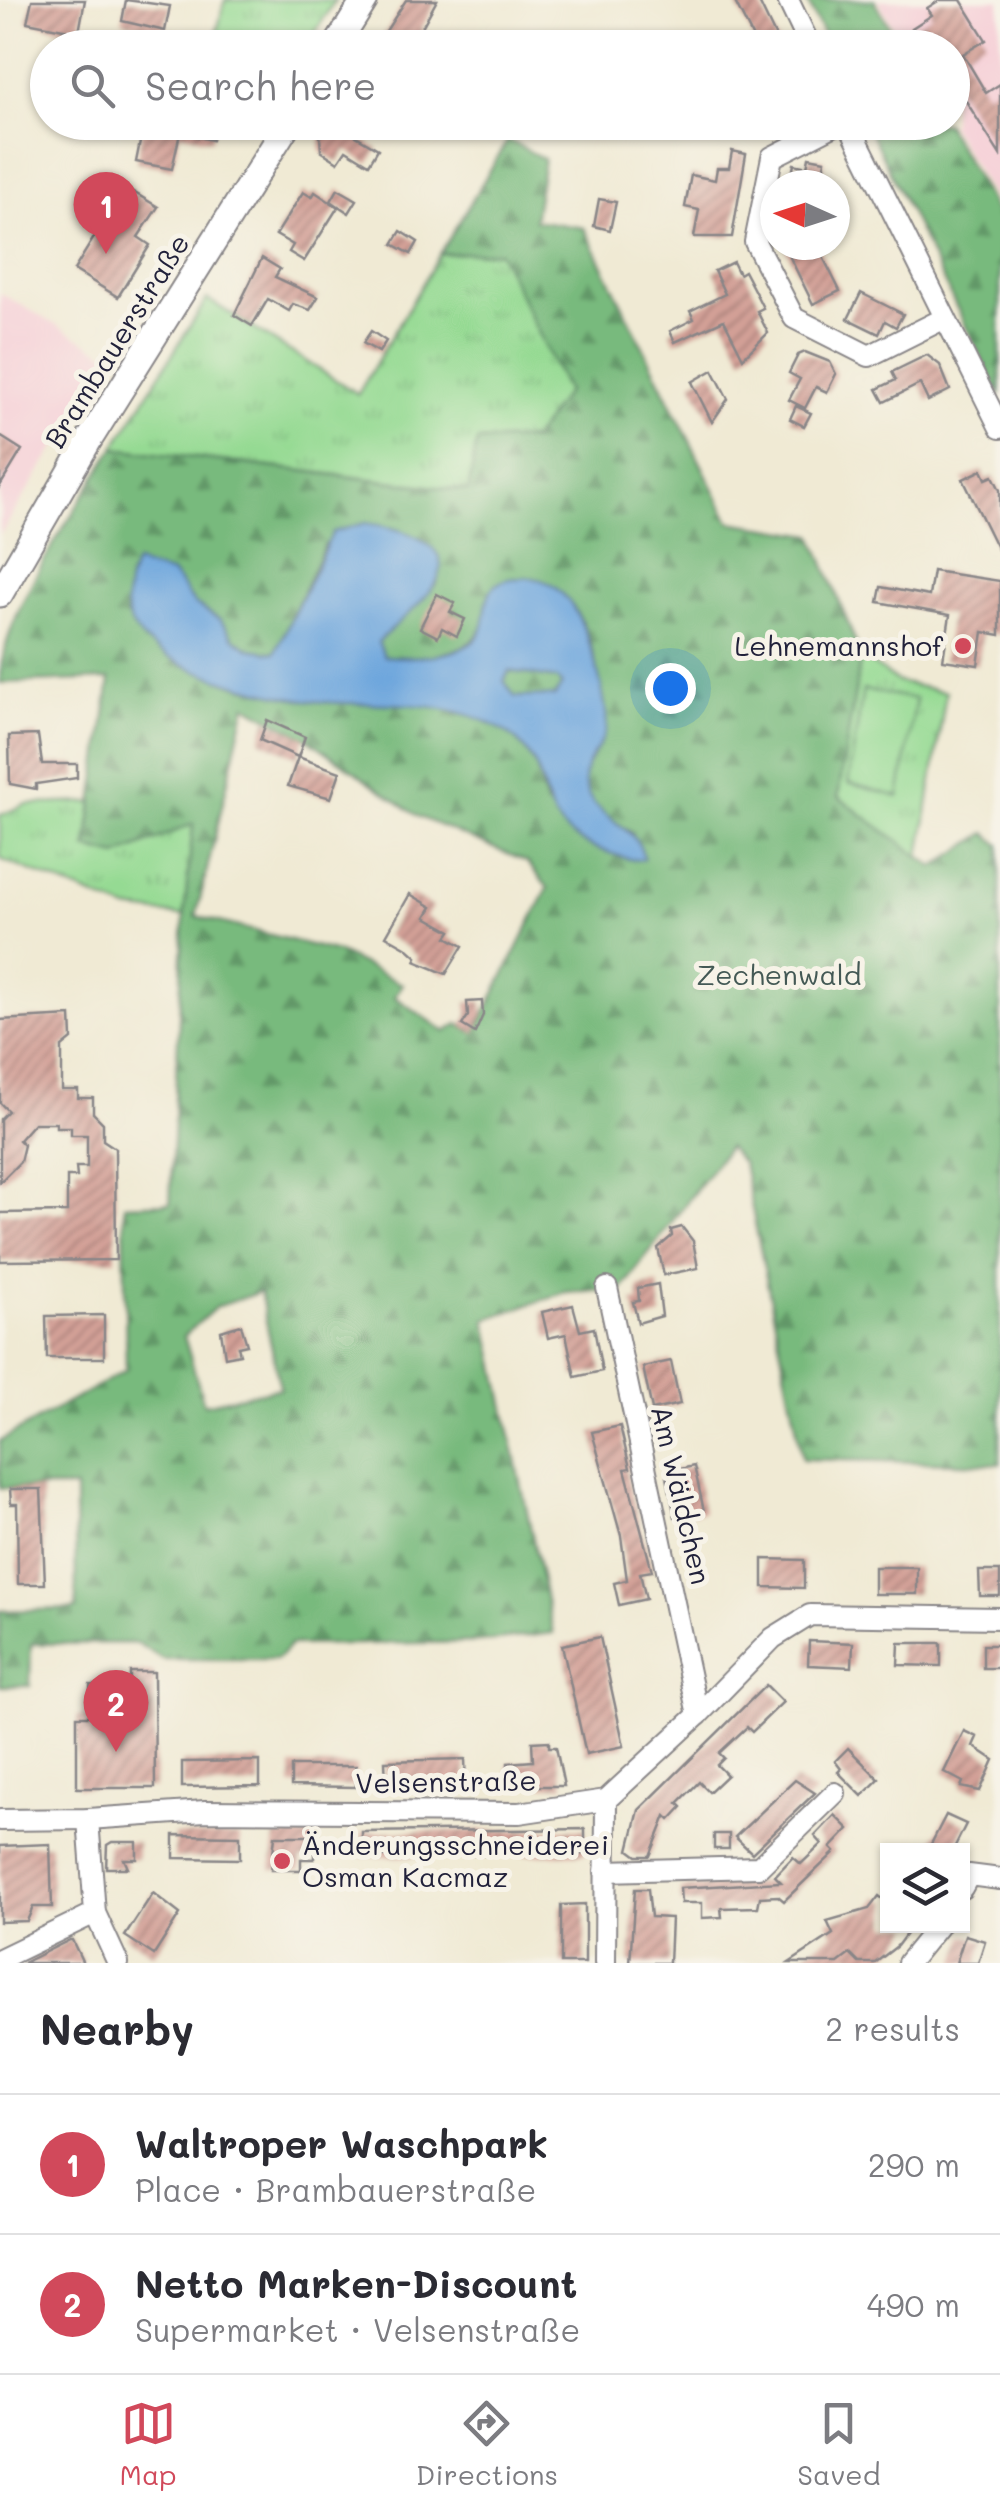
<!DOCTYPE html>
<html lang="en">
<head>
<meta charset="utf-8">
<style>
  body { margin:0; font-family:Mali,sans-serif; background:#f2f2f3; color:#2b2b33 }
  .controls { position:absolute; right:30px; bottom:30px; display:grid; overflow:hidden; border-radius:0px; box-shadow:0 2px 8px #0004 }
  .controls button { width:90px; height:90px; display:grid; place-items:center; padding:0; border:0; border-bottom:2px solid #e1e1e2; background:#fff; color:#2b2b33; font:50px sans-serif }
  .compass { position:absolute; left:760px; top:170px; width:90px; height:90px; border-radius:50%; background:#fff; box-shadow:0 2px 8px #0004; rotate:273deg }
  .you { position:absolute; left:670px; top:688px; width:35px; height:35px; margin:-25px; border:8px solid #fff; border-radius:50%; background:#1a73e8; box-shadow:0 0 0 15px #1a73e833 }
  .badge { display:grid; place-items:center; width:65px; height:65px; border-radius:50%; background:#d1495b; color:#fff; font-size:32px; font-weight:700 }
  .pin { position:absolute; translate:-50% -82px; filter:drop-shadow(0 2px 5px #0008) }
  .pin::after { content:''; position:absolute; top:52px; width:35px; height:30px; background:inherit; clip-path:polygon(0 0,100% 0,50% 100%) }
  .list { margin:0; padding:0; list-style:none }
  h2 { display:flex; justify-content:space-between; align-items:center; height:130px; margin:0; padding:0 40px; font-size:42px }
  h2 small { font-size:32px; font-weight:400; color:#7c7c81 }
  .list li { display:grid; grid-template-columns:65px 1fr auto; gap:30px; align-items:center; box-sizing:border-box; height:140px; padding:0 40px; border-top:2px solid #e1e1e2 }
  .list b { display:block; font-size:38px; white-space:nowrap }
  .list p { margin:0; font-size:32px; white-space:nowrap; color:#7c7c81 }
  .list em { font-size:32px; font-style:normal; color:#7c7c81 }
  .icon { flex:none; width:55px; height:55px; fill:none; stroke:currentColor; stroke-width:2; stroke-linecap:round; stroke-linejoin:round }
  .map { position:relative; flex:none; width:1000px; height:1963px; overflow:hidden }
  .search { position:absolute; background:#fff; box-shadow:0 2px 8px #0004; left:30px; right:30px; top:30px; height:110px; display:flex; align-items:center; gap:25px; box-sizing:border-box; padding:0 35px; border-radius:55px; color:#7c7c81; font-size:38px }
  .sheet { height:410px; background:#fff }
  nav { display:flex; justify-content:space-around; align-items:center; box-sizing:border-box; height:140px; border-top:2px solid #e1e1e2; background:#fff; font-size:28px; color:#7c7c81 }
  nav a { display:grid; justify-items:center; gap:5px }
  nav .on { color:#d1495b }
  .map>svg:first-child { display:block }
  .built { fill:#f6cfd7 }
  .grass { fill:url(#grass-tufts); stroke:#5c7e67; stroke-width:2.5 }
  .forest { fill:url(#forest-firs); stroke:#4d6e5c; stroke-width:2.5; fill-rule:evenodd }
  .pitch { fill:#95da93; stroke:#5c7e67; stroke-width:2.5 }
  .water { fill:#6da6dd; stroke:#48648c; stroke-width:2.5; fill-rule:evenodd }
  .building { fill:url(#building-hatch) }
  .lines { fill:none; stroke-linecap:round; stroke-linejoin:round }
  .minor-casing { stroke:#898688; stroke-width:24 }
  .major-casing { stroke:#898688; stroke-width:29 }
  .minor { stroke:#fff; stroke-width:20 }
  .major { stroke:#fff; stroke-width:25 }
  .poi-dot { fill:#d1495b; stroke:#f7f3e8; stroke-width:4 }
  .labels { text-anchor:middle; stroke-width:10; stroke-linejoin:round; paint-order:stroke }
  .street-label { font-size:28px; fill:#22223b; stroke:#f7f3e8 }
  .poi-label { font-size:28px; fill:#22223b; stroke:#f7f3e8; text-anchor:end }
  .park-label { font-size:28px; fill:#445955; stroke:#f7f3e8 }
</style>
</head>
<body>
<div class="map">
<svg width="1000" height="1963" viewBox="0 0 1000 1963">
  <defs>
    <pattern id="grass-tufts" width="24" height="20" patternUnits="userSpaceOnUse" patternTransform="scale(2.5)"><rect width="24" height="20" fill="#95da93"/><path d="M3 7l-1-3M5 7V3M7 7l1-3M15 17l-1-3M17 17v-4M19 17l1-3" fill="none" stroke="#80bb80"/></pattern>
    <pattern id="forest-firs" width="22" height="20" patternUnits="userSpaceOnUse" patternTransform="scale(2.5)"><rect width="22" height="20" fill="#78ba7d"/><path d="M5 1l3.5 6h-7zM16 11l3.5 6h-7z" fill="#629768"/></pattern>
    <pattern id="building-hatch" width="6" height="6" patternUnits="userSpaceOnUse" patternTransform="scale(2.5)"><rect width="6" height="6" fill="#d3a097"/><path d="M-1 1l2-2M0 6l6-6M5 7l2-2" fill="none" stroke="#ab827c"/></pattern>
  </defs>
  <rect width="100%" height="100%" fill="#f7f3e8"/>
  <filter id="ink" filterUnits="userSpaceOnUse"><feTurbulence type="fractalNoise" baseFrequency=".01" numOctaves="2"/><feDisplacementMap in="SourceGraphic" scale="20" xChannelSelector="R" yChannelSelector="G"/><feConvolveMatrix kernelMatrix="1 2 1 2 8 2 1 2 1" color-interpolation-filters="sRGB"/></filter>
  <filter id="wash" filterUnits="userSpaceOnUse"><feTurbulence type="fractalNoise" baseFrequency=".0048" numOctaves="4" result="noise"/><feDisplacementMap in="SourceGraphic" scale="40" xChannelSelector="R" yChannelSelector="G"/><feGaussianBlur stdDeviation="2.25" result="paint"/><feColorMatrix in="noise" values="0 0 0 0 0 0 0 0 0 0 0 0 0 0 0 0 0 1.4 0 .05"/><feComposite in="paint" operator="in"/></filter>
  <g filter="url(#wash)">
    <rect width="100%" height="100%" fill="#f0ead4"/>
    <g class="built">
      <path d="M 878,0 L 1000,0 L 1000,210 L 949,123 L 952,122 L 952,48 L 905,47 Z"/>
      <path d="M 0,293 L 112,357 L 0,535 Z"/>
    </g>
    <g class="grass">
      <path d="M 225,0 L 335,0 L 310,41 L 286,47 L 213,47 Z"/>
      <path d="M 499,251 L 567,392 L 533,439 L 469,491 L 114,448 L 207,299 L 358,394 L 440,254 Z"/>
      <path d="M 861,656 L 898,682 L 946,692 L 920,857 L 837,797 Z"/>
      <path d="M 93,802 L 87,848 L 194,822 L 184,916 L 125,909 L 0,859 L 0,815 L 27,804 Z"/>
    </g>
    <g class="forest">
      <path d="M 806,0 L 874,0 L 902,47 L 830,47 Z"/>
      <path d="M 866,123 L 945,123 L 1000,219 L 1000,396 Z"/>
      <path d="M 508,140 L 544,159 L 534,220 L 584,228 L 730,522 L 813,535 L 861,656 L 838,797 L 934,867 L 986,833 L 1000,845 L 1000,1464 L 803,1459 L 743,1164 L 728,1147 L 621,1290 L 566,1292 L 486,1319 L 553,1633 L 480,1642 L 290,1645 L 277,1659 L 162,1659 L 137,1643 L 31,1644 L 30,1686 L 0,1686 L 0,1611 L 76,1609 L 75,1488 L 0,1488 L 0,1441 L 126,1370 L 124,1205 L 170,1203 L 184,916 L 193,824 L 117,856 L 87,848 L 110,679 L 0,683 C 0,614 77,508 114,448 L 468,491 L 477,441 L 533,439 L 567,391 L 499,252 L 440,254 ZM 325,544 L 437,583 L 378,642 L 384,656 C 414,659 473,658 485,623 C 488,614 488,601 490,591 L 526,577 C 541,582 555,588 566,599 C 593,625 607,702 601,738 C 598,757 579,765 585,787 C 591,809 616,822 634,834 L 546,805 C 542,791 540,773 533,761 C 484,680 339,708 259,691 C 205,680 166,653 127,617 L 129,578 L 135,563 L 173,574 L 195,604 L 220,620 L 234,638 L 250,649 L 275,653 ZM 246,705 L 308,739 L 419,817 L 527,862 L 548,888 L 475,1033 L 458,1024 L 446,1032 L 395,997 L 402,984 L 337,952 L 196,916 ZM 260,1292 L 280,1388 L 204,1404 L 184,1336 L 216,1307 Z"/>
      <path d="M 509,671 L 557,679 L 562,684 L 555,696 L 515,697 L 504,681 Z"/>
    </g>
    <path class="pitch" d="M 863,690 L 916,699 L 899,797 L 848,783 Z"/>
    <path class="water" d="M 365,523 C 394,526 461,543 435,584 C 422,605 395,624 378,642 L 384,656 C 410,658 450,659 473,642 C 491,627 480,602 494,587 C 500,580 513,578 522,578 C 574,573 592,647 601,685 C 604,698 608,718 606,730 C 601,751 580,762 585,785 C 592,820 638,823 644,859 C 631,862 620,856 607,852 C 526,827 560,780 517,741 C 498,724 473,715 449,710 C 403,700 358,706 313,701 C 265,695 152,668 130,621 C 122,605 128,579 135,563 L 173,574 L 195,604 L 220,620 L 234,638 L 250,649 L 275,653 L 333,532 ZM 509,671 L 557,679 L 562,684 L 555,696 L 515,697 L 504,681 Z"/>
    <g id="blocks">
      <g class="building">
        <path d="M 32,0 L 85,0 L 79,32 L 27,22 Z"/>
        <path d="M 126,0 L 170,6 L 165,31 L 122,21 Z"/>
        <path d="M 406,0 L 437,0 L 421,29 L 451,48 L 375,48 Z"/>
        <path d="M 734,0 L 758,0 L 781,48 L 758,48 Z"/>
        <path d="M 940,0 L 961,0 L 986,40 L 963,54 L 986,93 L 1000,84 L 1000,155 L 952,79 L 952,48 L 924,48 L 912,28 L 932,15 L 927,8 Z"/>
        <path d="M 144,122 L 216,122 L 212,140 L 180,133 L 172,169 L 136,162 Z"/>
        <path d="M 329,122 L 363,122 L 356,136 L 378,149 L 369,164 L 346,150 L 338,162 L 321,151 L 320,136 Z"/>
        <path d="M 732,151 L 746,154 L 732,237 L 694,237 L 699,210 L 685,207 L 691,175 L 715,180 L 717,168 L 729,168 Z"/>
        <path d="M 809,157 L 825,160 L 821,185 L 790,185 L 794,164 L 807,167 Z"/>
        <path d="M 125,187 L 158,207 L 138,237 L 150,245 L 118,297 L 74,270 Z"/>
        <path d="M 338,189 L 357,200 L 349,213 L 331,201 Z"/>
        <path d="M 303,192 L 312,197 L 315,192 L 338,207 L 304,261 L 289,252 L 293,245 L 276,235 Z"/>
        <path d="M 599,199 L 616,202 L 610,230 L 594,226 Z"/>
        <path d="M 401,231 L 418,242 L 411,254 L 393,244 Z"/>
        <path d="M 784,245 L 817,245 L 840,291 L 813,304 Z"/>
        <path d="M 262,258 L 280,269 L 275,277 L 318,297 L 310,310 L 293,304 L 289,311 L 268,299 L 252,326 L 234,315 Z"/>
        <path d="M 733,262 L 739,274 L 744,271 L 754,290 L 763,308 L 757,311 L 768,333 L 743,358 L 724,320 L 675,342 L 670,331 L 694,319 L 690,311 L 725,294 L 714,271 Z"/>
        <path d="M 861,293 L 903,314 L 896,327 L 885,321 L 879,334 L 848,319 Z"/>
        <path d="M 371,331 L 386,341 L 379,352 L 363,343 Z"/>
        <path d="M 805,352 L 830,362 L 836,374 L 827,392 L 816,387 L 805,408 L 789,400 L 800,379 L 789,373 L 798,355 Z"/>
        <path d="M 927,355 L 940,365 L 950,390 L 928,401 L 920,384 L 884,402 L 877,389 L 896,380 L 892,372 Z"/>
        <path d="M 713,370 L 728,399 L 712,422 L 692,382 Z"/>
        <path d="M 796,406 L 811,413 L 804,426 L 790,419 Z"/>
        <path d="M 0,436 L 22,450 L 0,486 Z"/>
        <path d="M 982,470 L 986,479 L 993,476 L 1000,490 L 1000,554 L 963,479 Z"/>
        <path d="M 933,571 L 1000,581 L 1000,635 L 983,632 L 978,665 L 943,660 L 950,615 L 878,602 L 881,587 L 929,596 Z"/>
        <path d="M 437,594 L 455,603 L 450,612 L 465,619 L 457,636 L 442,628 L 438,637 L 420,628 Z"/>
        <path d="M 267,720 L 305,737 L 298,757 L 260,740 Z"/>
        <path d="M 38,735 L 42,764 L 77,764 L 77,778 L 36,784 L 36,789 L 10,784 L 9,736 Z"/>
        <path d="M 298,757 L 340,772 L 331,798 L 288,786 Z"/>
        <path d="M 410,894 L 432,907 L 426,917 L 451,931 L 447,937 L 463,946 L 446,974 L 415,961 L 417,957 L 407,948 L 386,936 Z"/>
        <path d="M 482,1001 L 483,1015 L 475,1033 L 462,1025 L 468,1016 L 467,1002 Z"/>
        <path d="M 71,1016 L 72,1039 L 62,1047 L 62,1090 L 78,1090 L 78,1098 L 93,1098 L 93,1113 L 103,1123 L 103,1140 L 115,1148 L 116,1260 L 0,1261 L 0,1213 L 67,1212 L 67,1177 L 77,1177 L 76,1167 L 87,1167 L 87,1135 L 71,1135 L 71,1127 L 56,1127 L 56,1123 L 34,1123 L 19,1140 L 24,1145 L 20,1162 L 0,1182 L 0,1119 L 8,1111 L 0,1103 L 0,1020 Z"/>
        <path d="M 682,1227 L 693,1241 L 698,1268 L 664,1275 L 658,1248 L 672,1236 L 671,1230 Z"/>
        <path d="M 658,1284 L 662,1316 L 638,1323 L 633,1302 L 639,1301 L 638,1288 Z"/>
        <path d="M 573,1305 L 580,1331 L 594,1328 L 602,1371 L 575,1377 L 566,1334 L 548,1338 L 542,1312 Z"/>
        <path d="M 104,1315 L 104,1358 L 47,1358 L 46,1316 Z"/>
        <path d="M 241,1325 L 247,1345 L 238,1347 L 240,1354 L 225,1357 L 221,1331 Z"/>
        <path d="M 671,1361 L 680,1404 L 652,1410 L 643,1367 Z"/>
        <path d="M 620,1426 L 630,1468 L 625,1469 L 652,1571 L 640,1573 L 646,1599 L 619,1605 L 614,1583 L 627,1580 L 621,1536 L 592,1432 Z"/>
        <path d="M 694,1466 L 704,1511 L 675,1517 L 666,1472 Z"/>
        <path d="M 10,1489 L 41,1489 L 45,1584 L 18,1584 L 17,1504 L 11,1504 Z"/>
        <path d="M 763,1559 L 804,1560 L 804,1588 L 763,1587 Z"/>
        <rect x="874" y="1567" width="43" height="27"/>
        <path d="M 979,1571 L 1000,1571 L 1000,1596 L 980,1596 Z"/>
        <path d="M 600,1637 L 624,1746 L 586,1754 L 562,1645 Z"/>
        <path d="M 809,1641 L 853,1643 L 852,1667 L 808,1665 Z"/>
        <path d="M 899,1643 L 941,1643 L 941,1666 L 898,1665 Z"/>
        <rect x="983" y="1645" width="17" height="23"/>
        <path d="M 130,1672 L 154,1672 L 155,1788 L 77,1788 L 77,1716 L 90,1716 L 90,1685 L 130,1685 Z"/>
        <path d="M 766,1685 L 783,1702 L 752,1732 L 747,1727 L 719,1753 L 724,1758 L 717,1765 L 727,1775 L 709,1792 L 699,1782 L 678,1803 L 682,1807 L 670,1820 L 666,1816 L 650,1856 L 637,1856 L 629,1850 L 639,1810 Z"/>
        <path d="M 964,1731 L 977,1737 L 973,1746 L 994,1760 L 980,1791 L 961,1787 L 963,1782 L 944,1772 Z"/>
        <path d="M 549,1741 L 549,1747 L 556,1747 L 564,1786 L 508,1786 L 508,1763 L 533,1761 L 532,1742 Z"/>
        <path d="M 848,1748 L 879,1779 L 862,1796 L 838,1772 L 841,1769 L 835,1761 Z"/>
        <path d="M 465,1759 L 466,1785 L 386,1787 L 385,1761 Z"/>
        <path d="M 260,1761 L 260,1786 L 182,1787 L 182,1762 Z"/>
        <path d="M 291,1766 L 356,1766 L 356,1787 L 291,1786 Z"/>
        <path d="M 795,1780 L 815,1793 L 752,1853 L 735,1837 Z"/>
        <path d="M 835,1815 L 849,1829 L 831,1848 L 835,1852 L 784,1901 L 778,1896 L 760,1897 L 758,1907 L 721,1908 L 722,1917 L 702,1918 L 702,1903 L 681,1903 L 680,1888 L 781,1882 L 775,1876 L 793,1857 L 801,1864 L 822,1844 L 815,1836 Z"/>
        <path d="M 946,1815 L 966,1824 L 953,1850 L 928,1850 Z"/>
        <path d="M 585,1829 L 585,1854 L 362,1857 L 362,1832 Z"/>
        <rect x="714" y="1834" width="15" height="15"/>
        <path d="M 174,1835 L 240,1836 L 240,1859 L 174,1858 Z"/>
        <path d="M 275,1836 L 314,1836 L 314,1859 L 301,1859 L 301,1870 L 271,1870 Z"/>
        <path d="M 112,1842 L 137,1842 L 137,1859 L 124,1859 L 128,1868 L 106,1868 L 107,1845 Z"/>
        <path d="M 50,1844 L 52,1907 L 33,1907 L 27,1921 L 0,1922 L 0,1846 Z"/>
        <path d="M 635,1889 L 648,1889 L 651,1917 L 671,1918 L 669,1963 L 630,1963 Z"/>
        <path d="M 153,1893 L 180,1914 L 154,1955 L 125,1936 Z"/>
        <path d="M 879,1896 L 888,1903 L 888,1926 L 912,1926 L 897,1946 L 875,1963 L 859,1963 L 850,1954 L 838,1963 L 789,1963 L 833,1934 L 827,1921 L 869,1909 Z"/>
        <path d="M 585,1904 L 585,1963 L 561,1963 L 561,1905 Z"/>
        <path d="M 965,1935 L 985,1941 L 978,1963 L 956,1963 Z"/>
        <path d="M 72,1940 L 83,1963 L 23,1963 L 70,1940 Z"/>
      </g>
    </g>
  </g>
  <g filter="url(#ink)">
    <use href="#blocks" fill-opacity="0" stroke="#898688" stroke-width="2.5"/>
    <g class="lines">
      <defs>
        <g id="minor">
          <path d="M 788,0 L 811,48"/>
          <path d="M 841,122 L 772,157 L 755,242 L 794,318 L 869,356 L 945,318"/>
          <path d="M 848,122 L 1000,428"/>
          <path d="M 607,1288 L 698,1715"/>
          <path d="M 88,1819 L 95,1913 L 118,1963"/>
          <path d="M 0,1820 L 88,1819 L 205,1811 L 519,1813 L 606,1800 L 698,1715 L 773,1638 L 810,1615 L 1000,1618"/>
          <path d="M 605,1871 L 759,1867 L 835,1793"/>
          <path d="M 962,1888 L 969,1875 L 1000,1879"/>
          <path d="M 0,1959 L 95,1913"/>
          <path d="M 605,1963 L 606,1800"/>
          <path d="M 908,1963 L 938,1926"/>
        </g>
        <g id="major">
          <path d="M 335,48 L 365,0"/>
          <path d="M 0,594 L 89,440 L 289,122"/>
        </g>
      </defs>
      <use href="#minor" class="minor-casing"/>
      <use href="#major" class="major-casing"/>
      <use href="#minor" class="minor"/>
      <use href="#major" class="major"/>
    </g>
  </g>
  <g class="poi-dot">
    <circle cx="963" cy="646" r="10"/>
    <circle cx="282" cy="1861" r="10"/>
  </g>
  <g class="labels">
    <g class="street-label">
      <text transform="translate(117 341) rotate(-58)" y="10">Brambauerstraße</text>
      <text transform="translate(681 1495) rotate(77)" y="10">Am Wäldchen</text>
      <text transform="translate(446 1782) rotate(-1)" y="10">Velsenstraße</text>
    </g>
    <g class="poi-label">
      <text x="943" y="656">Lehnemannshof</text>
      <text x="302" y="1855" text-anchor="start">Änderungsschneiderei<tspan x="302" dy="32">Osman Kacmaz</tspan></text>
    </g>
    <g class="park-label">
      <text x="779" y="985">Zechenwald</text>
    </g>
  </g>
</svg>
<div class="controls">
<button><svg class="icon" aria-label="layers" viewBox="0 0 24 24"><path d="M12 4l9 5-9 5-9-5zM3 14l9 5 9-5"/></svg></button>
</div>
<svg class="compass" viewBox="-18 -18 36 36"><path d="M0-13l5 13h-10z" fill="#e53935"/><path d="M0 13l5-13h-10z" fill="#7c7c81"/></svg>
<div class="you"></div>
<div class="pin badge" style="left:106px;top:254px">1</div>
<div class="pin badge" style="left:116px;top:1752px">2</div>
<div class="search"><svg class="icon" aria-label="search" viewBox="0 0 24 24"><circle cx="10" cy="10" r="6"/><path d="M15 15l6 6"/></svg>Search here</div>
</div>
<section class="sheet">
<h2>Nearby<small>2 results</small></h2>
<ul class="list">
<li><span class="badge">1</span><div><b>Waltroper Waschpark</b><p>Place · Brambauerstraße</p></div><em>290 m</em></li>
<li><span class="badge">2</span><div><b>Netto Marken-Discount</b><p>Supermarket · Velsenstraße</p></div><em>490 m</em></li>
</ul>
</section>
<nav>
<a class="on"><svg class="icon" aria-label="map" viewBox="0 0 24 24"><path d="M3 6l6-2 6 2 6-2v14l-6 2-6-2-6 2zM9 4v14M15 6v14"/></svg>Map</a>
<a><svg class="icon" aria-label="directions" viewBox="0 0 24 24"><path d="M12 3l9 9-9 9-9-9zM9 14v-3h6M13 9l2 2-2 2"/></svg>Directions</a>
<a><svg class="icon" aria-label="saved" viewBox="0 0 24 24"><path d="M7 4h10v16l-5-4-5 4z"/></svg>Saved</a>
</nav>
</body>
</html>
